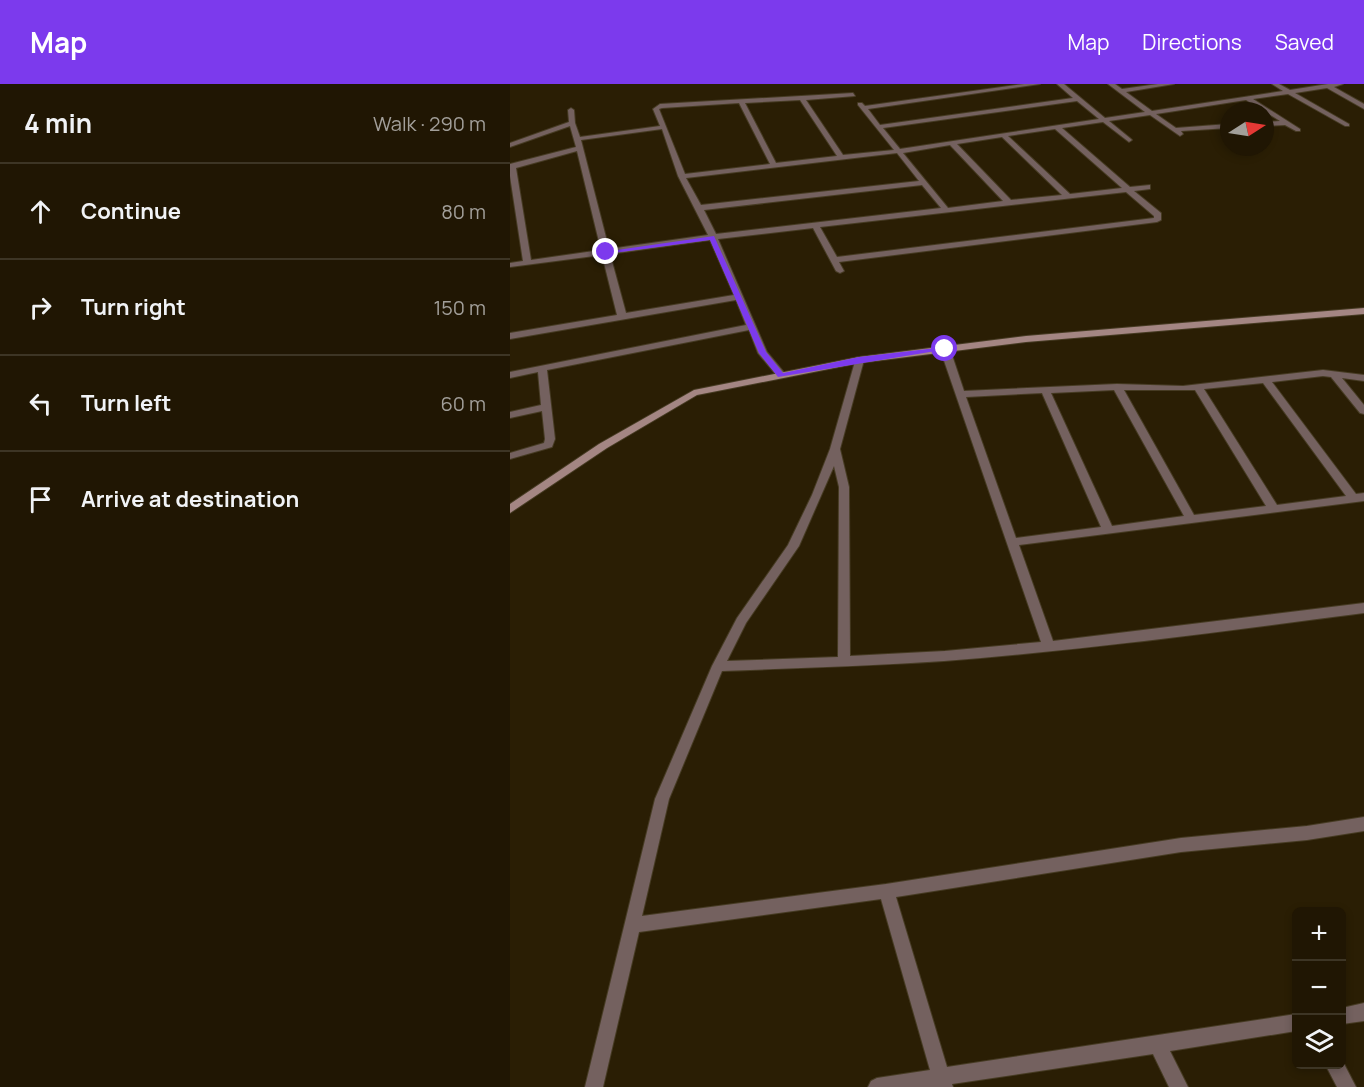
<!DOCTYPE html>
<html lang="en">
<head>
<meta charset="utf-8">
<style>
  body { margin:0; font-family:Manrope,sans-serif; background:#281f0d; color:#f1f3f6 }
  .controls { position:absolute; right:18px; bottom:18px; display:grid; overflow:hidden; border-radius:9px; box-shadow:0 3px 9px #0003 }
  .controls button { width:54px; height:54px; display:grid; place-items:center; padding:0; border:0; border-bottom:2px solid #3d3525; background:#201603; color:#f1f3f6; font:30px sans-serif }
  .compass { position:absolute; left:710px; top:18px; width:54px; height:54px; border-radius:50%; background:#201603; box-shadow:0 3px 9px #0003; rotate:78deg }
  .stop { position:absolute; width:18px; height:18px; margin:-14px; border:4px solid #7c3aed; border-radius:50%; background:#fff }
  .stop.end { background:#7c3aed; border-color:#fff; box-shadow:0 2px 6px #0008 }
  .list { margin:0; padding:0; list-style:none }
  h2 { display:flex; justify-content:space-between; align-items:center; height:78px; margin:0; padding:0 24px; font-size:26px }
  h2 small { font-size:20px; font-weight:400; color:#a29f9a }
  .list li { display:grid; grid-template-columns:39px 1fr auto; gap:18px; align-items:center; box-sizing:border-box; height:96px; padding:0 24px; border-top:2px solid #3d3525 }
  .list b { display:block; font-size:22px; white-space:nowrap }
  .list em { font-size:20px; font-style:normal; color:#a29f9a }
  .icon { flex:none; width:33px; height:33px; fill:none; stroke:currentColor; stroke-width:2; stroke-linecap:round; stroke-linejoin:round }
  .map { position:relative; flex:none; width:854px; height:1003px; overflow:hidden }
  header { display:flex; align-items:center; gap:36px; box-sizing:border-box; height:84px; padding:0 30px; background:#7c3aed; color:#fff }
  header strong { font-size:28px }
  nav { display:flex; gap:33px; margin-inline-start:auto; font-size:21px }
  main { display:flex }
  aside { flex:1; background:#201603 }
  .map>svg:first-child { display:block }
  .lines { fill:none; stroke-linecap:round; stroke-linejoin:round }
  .street-casing { stroke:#463b23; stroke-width:2 }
  .secondary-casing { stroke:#463b23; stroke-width:2 }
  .street { fill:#74615f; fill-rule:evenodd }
  .secondary { fill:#a48683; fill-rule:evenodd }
  .route { fill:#7c3aed }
</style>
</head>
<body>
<header>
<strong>Map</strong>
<nav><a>Map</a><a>Directions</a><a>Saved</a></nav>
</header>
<main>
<aside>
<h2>4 min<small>Walk · 290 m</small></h2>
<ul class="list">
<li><svg class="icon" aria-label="ahead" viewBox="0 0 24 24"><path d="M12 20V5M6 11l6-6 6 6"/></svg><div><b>Continue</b></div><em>80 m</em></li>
<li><svg class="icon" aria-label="right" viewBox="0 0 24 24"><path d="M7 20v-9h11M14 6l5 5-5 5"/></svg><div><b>Turn right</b></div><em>150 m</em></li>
<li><svg class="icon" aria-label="left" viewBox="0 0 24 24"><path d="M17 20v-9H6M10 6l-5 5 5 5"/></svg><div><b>Turn left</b></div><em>60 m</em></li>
<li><svg class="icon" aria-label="arrive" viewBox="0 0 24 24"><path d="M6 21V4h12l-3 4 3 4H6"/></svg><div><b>Arrive at destination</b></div></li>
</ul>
</aside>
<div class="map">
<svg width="854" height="1003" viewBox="0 0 854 1003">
  <rect width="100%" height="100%" fill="#2a1e04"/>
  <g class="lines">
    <defs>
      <g id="street">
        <path d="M 514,0 L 530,0 L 358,25 L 370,41 L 563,14 L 547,0 L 554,0 L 595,34 L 635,28 L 598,0 L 605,0 L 612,5 L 648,0 L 664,0 L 616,8 L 642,27 L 773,7 L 762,0 L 769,0 L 780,6 L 818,0 L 833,0 L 824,3 L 854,20 L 854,25 L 817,4 L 785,9 L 839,40 L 839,42 L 835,42 L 778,10 L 743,15 L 790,45 L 790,47 L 786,47 L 775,41 L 755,42 L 755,38 L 770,37 L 736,16 L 646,30 L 666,44 L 719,40 L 719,44 L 671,47 L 673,50 L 670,52 L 640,31 L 599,37 L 621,55 L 622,56 L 619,58 L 593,38 L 552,44 L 620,103 L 640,101 L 640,105 L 624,107 L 651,129 L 651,136 L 647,138 L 329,178 L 334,187 L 330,189 L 326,187 L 303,144 L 208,155 L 257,268 L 276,291 L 274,293 L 268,293 L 248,269 L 239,246 L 37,286 L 45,355 L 42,363 L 0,375 L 0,369 L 34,359 L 35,355 L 32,327 L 0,334 L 0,328 L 31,321 L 28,288 L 0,294 L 0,288 L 236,241 L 226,216 L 0,255 L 0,249 L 107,231 L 92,171 L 0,183 L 0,179 L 13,177 L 0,92 L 0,80 L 66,63 L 60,42 L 0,63 L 0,59 L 59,38 L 58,26 L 61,24 L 64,26 L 65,39 L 70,53 L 150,42 L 143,25 L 150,20 L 343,9 L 345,12 L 296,16 L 333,71 L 384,66 L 348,21 L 348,19 L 352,19 L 355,22 ZM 290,16 L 327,72 L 266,79 L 235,19 ZM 567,17 L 589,35 L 390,65 L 373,44 ZM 229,19 L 260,80 L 175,90 L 149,25 L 152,24 ZM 152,45 L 168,92 L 198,151 L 99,165 L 71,56 ZM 545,45 L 612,104 L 560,110 L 498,52 ZM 492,53 L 552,111 L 501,116 L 447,60 ZM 440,61 L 493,117 L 438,124 L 393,69 ZM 67,67 L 91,166 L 21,176 L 6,84 ZM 387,69 L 409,97 L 191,121 L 176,94 ZM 412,101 L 431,124 L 206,150 L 194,126 ZM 616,108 L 644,132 L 644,134 L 327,173 L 310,143 ZM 200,156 L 224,211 L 116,229 L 100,170 Z"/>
        <path d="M 435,262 L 440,265 L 454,307 L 607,300 L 673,302 L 813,286 L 854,291 L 854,297 L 832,294 L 854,321 L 854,330 L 850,329 L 821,293 L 813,292 L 762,298 L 846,410 L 854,409 L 854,417 L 509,461 L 543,557 L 854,519 L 854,529 C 714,547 575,566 434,577 C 360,582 286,584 212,587 L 159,715 L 132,832 L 376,800 L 671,754 L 797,742 L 854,733 L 854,747 L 797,756 L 671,768 L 386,813 L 437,983 L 786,930 L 786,947 L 660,967 L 678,1003 L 659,1003 L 643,970 L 442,1000 L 443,1003 L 358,1003 L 361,997 L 367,994 L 420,986 L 371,815 L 129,848 L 93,1003 L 75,1003 L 145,715 L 202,582 L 227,534 L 278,461 L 302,411 L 320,365 L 346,274 L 349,273 L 354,276 L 330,365 L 339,403 L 340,572 L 435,567 L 531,558 L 430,265 ZM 753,299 L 836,412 L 767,421 L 694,305 ZM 604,306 L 674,432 L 602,442 L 541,309 ZM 614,306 L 685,306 L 756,422 L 684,431 ZM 532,309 L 591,443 L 506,454 L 456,313 ZM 324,382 L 329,403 L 328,573 L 217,577 L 236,539 L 289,462 Z"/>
        <path d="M 854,919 L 854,937 L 832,940 L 832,924 Z"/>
        <path d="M 832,976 L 846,1003 L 827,1003 L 815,980 L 832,980 Z"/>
      </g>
      <path id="secondary" d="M 854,224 L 854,230 L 516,258 L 349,279 L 187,311 L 97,364 L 0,429 L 0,420 L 89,360 L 184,306 L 349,273 L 516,252 Z"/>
    </defs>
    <use href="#street" class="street-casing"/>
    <use href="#secondary" class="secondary-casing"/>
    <use href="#street" class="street"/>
    <use href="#secondary" class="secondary"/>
  </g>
  <path class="route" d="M 204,152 L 256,268 L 273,289 L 349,273 L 435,263 L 438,265 L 268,293 L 249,269 L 200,156 L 96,170 L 93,168 Z"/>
</svg>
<div class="controls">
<button>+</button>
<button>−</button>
<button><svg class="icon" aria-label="layers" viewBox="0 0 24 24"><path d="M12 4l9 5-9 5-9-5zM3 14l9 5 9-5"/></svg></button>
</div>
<svg class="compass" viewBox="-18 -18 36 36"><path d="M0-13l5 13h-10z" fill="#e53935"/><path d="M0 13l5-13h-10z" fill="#a29f9a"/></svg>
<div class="stop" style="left:435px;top:265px"></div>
<div class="stop end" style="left:96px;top:168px"></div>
</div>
</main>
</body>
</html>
